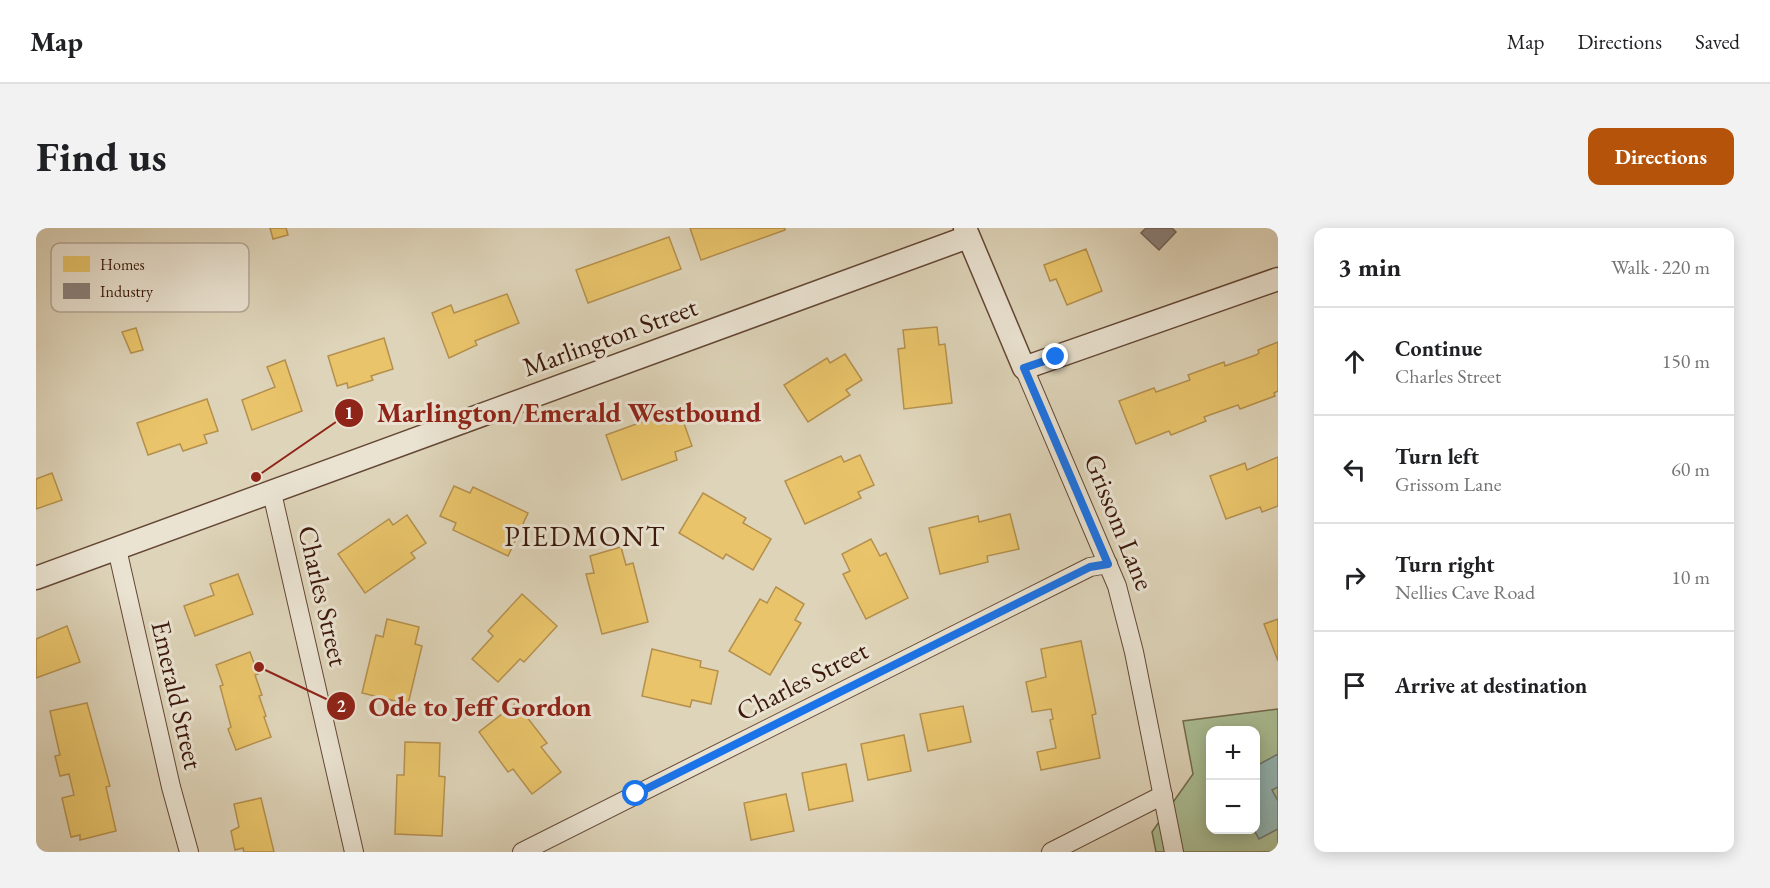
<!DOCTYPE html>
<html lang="en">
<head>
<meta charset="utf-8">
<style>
  body { margin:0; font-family:"EB Garamond",serif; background:#f2f2f2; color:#202124 }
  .controls { position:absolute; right:18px; bottom:18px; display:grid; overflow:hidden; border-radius:12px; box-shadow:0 3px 15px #0003 }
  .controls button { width:54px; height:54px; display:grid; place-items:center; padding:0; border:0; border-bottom:2px solid #e0e0e0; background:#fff; color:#202124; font:30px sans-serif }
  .stop { position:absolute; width:18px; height:18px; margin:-14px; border:4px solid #1a73e8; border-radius:50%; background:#fff }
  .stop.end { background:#1a73e8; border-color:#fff; box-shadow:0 2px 6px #0008 }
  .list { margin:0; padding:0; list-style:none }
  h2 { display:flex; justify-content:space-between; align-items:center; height:78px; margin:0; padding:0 24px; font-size:26px }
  h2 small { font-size:20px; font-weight:400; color:#757577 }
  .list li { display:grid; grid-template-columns:39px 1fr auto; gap:18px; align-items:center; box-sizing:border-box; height:108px; padding:0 24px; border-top:2px solid #e0e0e0 }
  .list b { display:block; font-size:22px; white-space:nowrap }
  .list p { margin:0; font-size:20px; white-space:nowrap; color:#757577 }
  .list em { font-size:20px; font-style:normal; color:#757577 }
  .icon { flex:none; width:33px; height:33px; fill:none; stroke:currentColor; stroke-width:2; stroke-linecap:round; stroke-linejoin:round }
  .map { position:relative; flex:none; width:1242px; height:624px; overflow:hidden; border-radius:12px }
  header { display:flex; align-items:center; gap:36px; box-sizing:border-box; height:84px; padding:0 30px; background:#fff; border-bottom:2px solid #e0e0e0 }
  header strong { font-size:28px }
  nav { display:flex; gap:33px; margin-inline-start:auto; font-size:21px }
  .intro { display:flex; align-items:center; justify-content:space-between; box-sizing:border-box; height:144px; padding:0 36px }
  h1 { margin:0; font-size:42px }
  .button { padding:15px 27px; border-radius:12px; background:#b45309; color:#fff; font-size:21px; font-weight:700 }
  main { display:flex; gap:36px; padding:0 36px }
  aside { flex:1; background:#fff; border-radius:12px; box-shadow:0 3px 15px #0003 }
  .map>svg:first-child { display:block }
  .green { fill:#abbe94; stroke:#736b4e; stroke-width:1.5; fill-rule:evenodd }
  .water { fill:#94b7b4; stroke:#707770; stroke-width:1.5 }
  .homes { fill:#e9c46a; stroke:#b5904d; stroke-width:1.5 }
  .industry { fill:#8a817c; stroke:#72625a; stroke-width:1.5 }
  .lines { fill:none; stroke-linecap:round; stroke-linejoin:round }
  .minor-casing { stroke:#644735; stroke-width:20 }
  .tertiary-casing { stroke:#644735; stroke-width:25 }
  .minor { stroke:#eae3d2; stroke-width:18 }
  .tertiary { stroke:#eae3d2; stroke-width:22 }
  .route { stroke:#1a73e8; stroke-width:8 }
  .labels { text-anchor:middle; stroke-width:6; stroke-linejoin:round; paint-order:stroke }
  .street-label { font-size:27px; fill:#3b1809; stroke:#eae3d2 }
  .neighbourhood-label { font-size:28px; letter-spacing:1.5px; fill:#3b1809; stroke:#eae3d2 }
  .key { fill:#eae3d2; stroke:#b6a696; stroke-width:1.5 }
  .key-label { font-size:16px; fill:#3b1809 }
  .leader { fill:none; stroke:#8f2418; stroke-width:2 }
  .callout-dot { fill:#8f2418; stroke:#eae3d2; stroke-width:2 }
  .mark-label { font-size:18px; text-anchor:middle; font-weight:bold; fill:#fff }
  .callout-label { font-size:28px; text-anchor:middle; font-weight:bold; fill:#8f2418; stroke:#eae3d2; stroke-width:6; stroke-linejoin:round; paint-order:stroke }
</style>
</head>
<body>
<header>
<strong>Map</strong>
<nav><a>Map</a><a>Directions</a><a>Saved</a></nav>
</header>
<div class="intro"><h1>Find us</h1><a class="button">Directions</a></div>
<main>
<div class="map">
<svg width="1242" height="624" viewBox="0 0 1242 624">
  <rect width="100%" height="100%" fill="#ded4b9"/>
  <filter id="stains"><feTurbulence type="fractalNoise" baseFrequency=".00333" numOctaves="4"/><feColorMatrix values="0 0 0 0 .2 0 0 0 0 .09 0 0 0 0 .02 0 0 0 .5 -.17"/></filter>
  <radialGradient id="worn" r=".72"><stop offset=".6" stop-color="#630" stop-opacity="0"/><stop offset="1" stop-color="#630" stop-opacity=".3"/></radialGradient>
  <path class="green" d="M 1242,481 L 1242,624 L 1120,624 L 1116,604 L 1157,546 L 1147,493 ZM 1174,502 L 1220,502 L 1220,602 L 1174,602 Z"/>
  <path class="water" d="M 1242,526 L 1242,559 L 1236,562 L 1242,573 L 1242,601 L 1223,611 L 1218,602 L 1220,538 Z"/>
  <g class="homes">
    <path d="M 234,0 L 250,0 L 252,7 L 237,11 Z"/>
    <path d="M 654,0 L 749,0 L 749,2 L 665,32 Z"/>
    <path d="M 633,9 L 645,41 L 552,75 L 540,42 Z"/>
    <path d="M 1050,21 L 1066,63 L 1031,77 L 1020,51 L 1014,53 L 1008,37 Z"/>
    <path d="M 471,66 L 483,95 L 439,113 L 441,117 L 413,130 L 396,85 L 415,77 L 418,85 Z"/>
    <path d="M 901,99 L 903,117 L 909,116 L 916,175 L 868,181 L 862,121 L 869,120 L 867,102 Z"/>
    <path d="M 100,100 L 107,122 L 95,125 L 86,104 Z"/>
    <path d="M 348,110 L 357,141 L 335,148 L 337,152 L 312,160 L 311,155 L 301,158 L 292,128 Z"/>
    <path d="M 1242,114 L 1242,163 L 1238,165 L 1239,168 L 1204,181 L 1202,177 L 1168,189 L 1170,193 L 1135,207 L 1133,203 L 1100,216 L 1083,173 L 1118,160 L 1120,164 L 1151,153 L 1154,152 L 1152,147 L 1188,134 L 1189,138 L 1220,127 L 1223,125 L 1222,122 Z"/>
    <path d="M 809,126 L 826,152 L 810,162 L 814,167 L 772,194 L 748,157 L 791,130 L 794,135 Z"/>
    <path d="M 249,132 L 266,183 L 216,202 L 206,172 L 239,159 L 231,139 Z"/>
    <path d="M 171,171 L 182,203 L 168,207 L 171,215 L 147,223 L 144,216 L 112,227 L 101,195 Z"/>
    <path d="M 625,187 L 627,194 L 645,187 L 656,218 L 639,224 L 641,232 L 586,252 L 570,207 Z"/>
    <path d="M 824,227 L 838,257 L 822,264 L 825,270 L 769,296 L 749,253 L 805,228 L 808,234 Z"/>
    <path d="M 1242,229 L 1242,278 L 1226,284 L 1224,279 L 1190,291 L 1174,248 L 1209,235 L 1211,242 Z"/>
    <path d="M 16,245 L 26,272 L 0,281 L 0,251 Z"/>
    <path d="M 418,258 L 434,265 L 437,259 L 492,285 L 472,328 L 417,302 L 420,295 L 404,288 Z"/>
    <path d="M 667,265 L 710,290 L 707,295 L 735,311 L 717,342 L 690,326 L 687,331 L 643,305 Z"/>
    <path d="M 974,286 L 983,321 L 951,328 L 952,334 L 904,346 L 893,300 L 942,288 L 943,294 Z"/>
    <path d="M 371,287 L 390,315 L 375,325 L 379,330 L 329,365 L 302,326 L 353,291 L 357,297 Z"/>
    <path d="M 835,311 L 844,328 L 850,325 L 872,370 L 830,391 L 807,346 L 814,343 L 806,326 Z"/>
    <path d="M 585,319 L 590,337 L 597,335 L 612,394 L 566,406 L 550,346 L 558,345 L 554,328 Z"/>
    <path d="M 202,346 L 217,386 L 159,408 L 148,378 L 178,367 L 174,356 Z"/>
    <path d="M 740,359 L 768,376 L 759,392 L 765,395 L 734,447 L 693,423 L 724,371 L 731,375 Z"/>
    <path d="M 486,366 L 521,398 L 488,434 L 484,431 L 462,454 L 436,431 L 457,408 L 452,403 Z"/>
    <path d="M 351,391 L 383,399 L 379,416 L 386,418 L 372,476 L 326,465 L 340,407 L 347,409 Z"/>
    <path d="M 1242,391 L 1242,433 L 1228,396 Z"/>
    <path d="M 31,398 L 44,434 L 0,450 L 0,411 Z"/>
    <path d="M 1045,413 L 1060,486 L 1056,487 L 1064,530 L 1005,542 L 1001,524 L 1020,520 L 1014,492 L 1017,491 L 1015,481 L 996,484 L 990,454 L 1010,449 L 1005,421 Z"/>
    <path d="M 616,421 L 665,433 L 664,439 L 682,443 L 675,476 L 656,472 L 654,479 L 606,468 Z"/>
    <path d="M 214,424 L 222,446 L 219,447 L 226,467 L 223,468 L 230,488 L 228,489 L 235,509 L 200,522 L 192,501 L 195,499 L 184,458 L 187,457 L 180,437 Z"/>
    <path d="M 51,475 L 74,558 L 70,559 L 80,603 L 44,612 L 44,607 L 35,609 L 26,570 L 38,567 L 33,546 L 24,548 L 19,528 L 24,527 L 14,483 Z"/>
    <path d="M 480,475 L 511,515 L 505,519 L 525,544 L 496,566 L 477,541 L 472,544 L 443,504 Z"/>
    <path d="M 927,478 L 935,514 L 892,523 L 884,486 Z"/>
    <path d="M 868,507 L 875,543 L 832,552 L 825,516 Z"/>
    <path d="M 369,514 L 404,515 L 403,548 L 409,549 L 406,608 L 359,606 L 361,547 L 368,547 Z"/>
    <path d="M 810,536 L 817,573 L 773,582 L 766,545 Z"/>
    <path d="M 750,566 L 758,603 L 715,612 L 708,575 Z"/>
    <path d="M 225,570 L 238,624 L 208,624 L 207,620 L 199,622 L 195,603 L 203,599 L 198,576 Z"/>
  </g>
  <path class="industry" d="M 1110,0 L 1136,0 L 1140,4 L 1123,22 L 1105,5 Z"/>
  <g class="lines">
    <defs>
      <g id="minor">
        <path d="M 988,140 L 1081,358 L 1098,424 L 1138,624"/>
        <path d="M 236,265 L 318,624"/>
        <path d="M 81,321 L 135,559 L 153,624"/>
        <path d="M 486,624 L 1054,339 L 1072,336"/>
        <path d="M 1015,624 L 1127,567"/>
      </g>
      <g id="tertiary">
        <path d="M 929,0 L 988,140 L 1242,51"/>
        <path d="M 0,350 L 932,9"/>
      </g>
    </defs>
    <use href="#minor" class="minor-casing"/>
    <use href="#tertiary" class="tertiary-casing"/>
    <use href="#minor" class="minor"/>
    <use href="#tertiary" class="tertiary"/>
  </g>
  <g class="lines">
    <path class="route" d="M 600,566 L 1054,339 L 1072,336 L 988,140 L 1020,129"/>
  </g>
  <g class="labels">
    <g class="street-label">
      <text transform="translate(574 109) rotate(-20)" y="9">Marlington Street</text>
      <text transform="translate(1083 294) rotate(68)" y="9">Grissom Lane</text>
      <text transform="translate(287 368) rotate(77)" y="9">Charles Street</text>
      <text transform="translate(766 453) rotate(-27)" y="9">Charles Street</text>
      <text transform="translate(141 467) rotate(77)" y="9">Emerald Street</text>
    </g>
    <g class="neighbourhood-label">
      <text x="549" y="318">PIEDMONT</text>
    </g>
  </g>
  <rect x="15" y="15" width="198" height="69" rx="9" class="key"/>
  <rect x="27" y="28" width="27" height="16" fill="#e9c46a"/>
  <rect x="27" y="55" width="27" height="16" fill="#8a817c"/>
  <g class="key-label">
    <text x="64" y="42">Homes</text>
    <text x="64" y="69">Industry</text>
  </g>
  <path class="leader" d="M220 249L313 185M223 439L305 478"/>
  <g class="callout-dot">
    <circle cx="220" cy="249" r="6"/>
    <circle cx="223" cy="439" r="6"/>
    <circle cx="313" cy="185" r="15"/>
    <circle cx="305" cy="478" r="15"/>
  </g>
  <g class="mark-label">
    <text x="313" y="191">1</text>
    <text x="305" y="484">2</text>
  </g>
  <g class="callout-label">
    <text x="533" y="194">Marlington/Emerald Westbound</text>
    <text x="444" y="488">Ode to Jeff Gordon</text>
  </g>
  <rect width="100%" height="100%" filter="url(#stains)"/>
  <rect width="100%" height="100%" fill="url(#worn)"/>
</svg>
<div class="controls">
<button>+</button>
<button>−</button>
</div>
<div class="stop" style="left:600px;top:566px"></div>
<div class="stop end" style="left:1020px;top:129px"></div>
</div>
<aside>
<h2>3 min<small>Walk · 220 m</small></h2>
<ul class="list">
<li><svg class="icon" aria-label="ahead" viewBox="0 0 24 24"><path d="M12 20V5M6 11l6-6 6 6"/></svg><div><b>Continue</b><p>Charles Street</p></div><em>150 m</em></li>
<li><svg class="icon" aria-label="left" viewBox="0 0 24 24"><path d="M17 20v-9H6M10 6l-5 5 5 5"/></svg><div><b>Turn left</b><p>Grissom Lane</p></div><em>60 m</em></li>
<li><svg class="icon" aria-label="right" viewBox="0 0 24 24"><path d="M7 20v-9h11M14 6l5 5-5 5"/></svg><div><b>Turn right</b><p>Nellies Cave Road</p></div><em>10 m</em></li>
<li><svg class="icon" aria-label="arrive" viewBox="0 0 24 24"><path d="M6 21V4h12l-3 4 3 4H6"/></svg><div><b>Arrive at destination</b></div></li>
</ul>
</aside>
</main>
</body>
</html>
